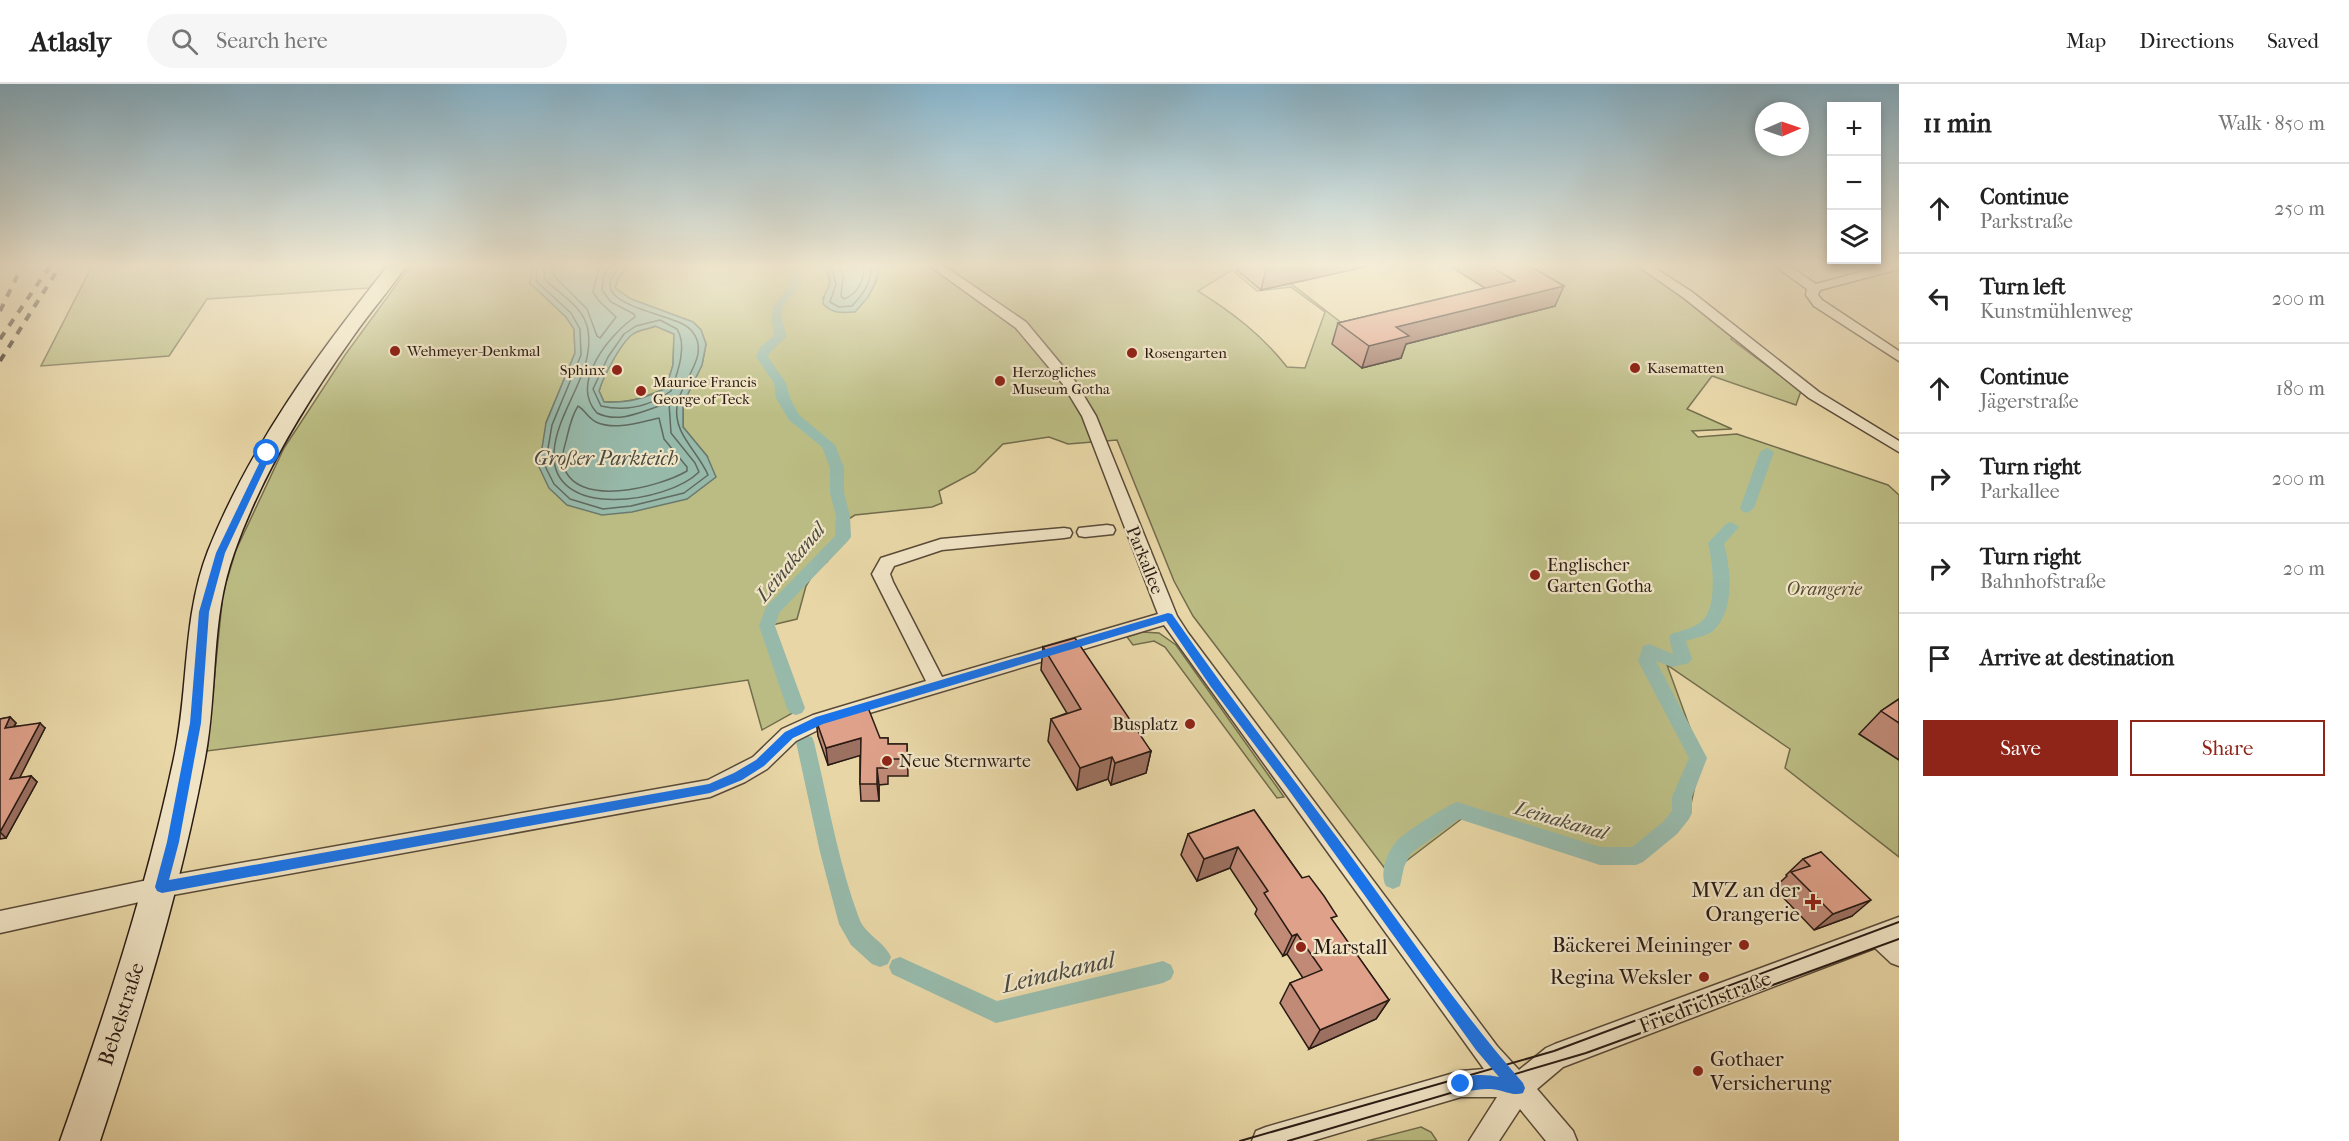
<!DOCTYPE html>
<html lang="en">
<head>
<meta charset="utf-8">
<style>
  body { margin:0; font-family:"IM FELL French Canon",serif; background:#f6f6f6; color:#222 }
  .controls { position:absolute; right:18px; top:18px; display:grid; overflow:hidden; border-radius:0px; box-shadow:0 3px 9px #0003 }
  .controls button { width:54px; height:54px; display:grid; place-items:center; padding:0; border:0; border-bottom:2px solid #e0e0e0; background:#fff; color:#222; font:30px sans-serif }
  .compass { position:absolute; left:1755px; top:18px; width:54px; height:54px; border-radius:50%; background:#fff; box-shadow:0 3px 9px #0003; rotate:88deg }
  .stop { position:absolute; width:18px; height:18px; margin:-14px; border:4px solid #1a73e8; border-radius:50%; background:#fff }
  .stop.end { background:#1a73e8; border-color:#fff; box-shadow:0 2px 6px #0008 }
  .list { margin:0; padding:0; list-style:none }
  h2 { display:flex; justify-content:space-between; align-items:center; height:78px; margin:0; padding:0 24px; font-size:26px }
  h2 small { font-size:20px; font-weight:400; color:#767676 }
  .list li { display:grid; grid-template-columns:39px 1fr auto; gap:18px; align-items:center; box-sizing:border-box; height:90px; padding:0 24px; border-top:2px solid #e0e0e0 }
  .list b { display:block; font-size:22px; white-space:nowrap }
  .list p { margin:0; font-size:20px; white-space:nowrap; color:#767676 }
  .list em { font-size:20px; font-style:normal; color:#767676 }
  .actions { display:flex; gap:12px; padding:18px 24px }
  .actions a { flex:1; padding:14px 0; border:2px solid #8f2418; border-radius:0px; text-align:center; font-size:21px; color:#8f2418 }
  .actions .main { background:#8f2418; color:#fff }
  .icon { flex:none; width:33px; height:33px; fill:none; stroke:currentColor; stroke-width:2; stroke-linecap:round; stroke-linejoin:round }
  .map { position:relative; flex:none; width:1899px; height:1057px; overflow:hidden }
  header { display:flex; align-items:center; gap:36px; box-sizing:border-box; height:84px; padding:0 30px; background:#fff; border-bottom:2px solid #e0e0e0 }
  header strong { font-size:28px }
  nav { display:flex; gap:33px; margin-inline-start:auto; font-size:21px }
  .search { width:420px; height:54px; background:#f6f6f6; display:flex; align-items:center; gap:15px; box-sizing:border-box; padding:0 21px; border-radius:33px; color:#767676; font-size:22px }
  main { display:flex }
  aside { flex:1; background:#fff }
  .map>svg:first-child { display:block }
  .green { fill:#bbbc83; stroke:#726c4c; stroke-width:1.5; fill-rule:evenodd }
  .water { fill:#97b9aa; stroke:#6b7a6e; stroke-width:1.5; fill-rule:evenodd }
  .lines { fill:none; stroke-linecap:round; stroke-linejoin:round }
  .shore { stroke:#606a5f; stroke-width:1.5 }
  .canal { fill:#97b9aa; fill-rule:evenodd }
  .street-casing { stroke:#594a38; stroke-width:3 }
  .secondary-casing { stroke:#291b14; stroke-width:3 }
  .street { fill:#f0e4c5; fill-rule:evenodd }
  .secondary { fill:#f0e4c5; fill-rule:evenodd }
  .tram { stroke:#291b14; stroke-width:2 }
  .rail { stroke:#291b14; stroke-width:4; stroke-dasharray:8 8; stroke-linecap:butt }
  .wall { fill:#c08a77; stroke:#291b14; stroke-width:1.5 }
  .shaded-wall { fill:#9c7161; stroke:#291b14; stroke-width:1.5 }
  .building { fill:#dfa18a; stroke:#291b14; stroke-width:1.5 }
  .route { fill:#1a73e8 }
  .poi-dot { fill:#8f2418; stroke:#f0e4c5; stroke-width:2 }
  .labels { text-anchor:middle; stroke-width:4.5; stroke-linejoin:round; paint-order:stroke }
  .far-poi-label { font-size:15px; fill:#291b14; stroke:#f0e4c5; text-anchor:start }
  .street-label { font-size:18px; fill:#291b14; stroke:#f0e4c5 }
  .poi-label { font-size:18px; fill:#291b14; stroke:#f0e4c5; text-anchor:start }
  .park-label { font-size:18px; font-style:italic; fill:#554b35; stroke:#f0e4c5 }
  .water-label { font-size:20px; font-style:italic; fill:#4a4a41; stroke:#f0e4c5 }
  .near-poi-label { font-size:21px; fill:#291b14; stroke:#f0e4c5; text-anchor:end }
  .near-street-label { font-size:21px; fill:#291b14; stroke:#f0e4c5 }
  .near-water-label { font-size:24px; font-style:italic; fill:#4a4a41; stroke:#f0e4c5 }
</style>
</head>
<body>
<header>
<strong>Atlasly</strong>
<div class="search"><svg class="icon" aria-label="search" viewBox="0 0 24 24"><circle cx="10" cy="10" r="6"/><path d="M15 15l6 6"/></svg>Search here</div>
<nav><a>Map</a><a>Directions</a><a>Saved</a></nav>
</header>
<main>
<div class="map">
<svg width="1899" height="1057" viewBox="0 0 1899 1057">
  <rect width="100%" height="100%" fill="#e8d6a6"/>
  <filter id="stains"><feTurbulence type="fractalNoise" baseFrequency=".00333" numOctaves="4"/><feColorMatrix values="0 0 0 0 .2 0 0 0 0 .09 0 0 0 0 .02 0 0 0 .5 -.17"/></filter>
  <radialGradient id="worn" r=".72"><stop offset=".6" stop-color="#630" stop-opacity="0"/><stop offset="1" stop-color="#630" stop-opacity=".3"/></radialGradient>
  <g class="green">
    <path d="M 92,182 L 387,182 L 369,204 L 207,215 L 169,272 L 41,282 Z"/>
    <path d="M 410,182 L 532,182 L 530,199 L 566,233 L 574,245 L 575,269 L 546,339 L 707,372 L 683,343 L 683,320 L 702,281 L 706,260 L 701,246 L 693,238 L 631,215 L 615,204 L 619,192 L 629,182 L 824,182 C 830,194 833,203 823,214 L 868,213 C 873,203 882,193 876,182 L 1257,182 L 1290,199 L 1360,253 L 1389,264 L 1554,222 L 1488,182 L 1638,182 L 1668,202 L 1733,252 L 1731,255 L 1801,307 L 1796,321 L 1712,292 L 1687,325 L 1732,345 L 1692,347 L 1698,353 L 1737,350 L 1888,401 L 1899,411 L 1899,773 L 1785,684 L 1790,665 L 1667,581 L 1701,674 L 1689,729 L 1637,774 L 1599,774 L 1530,750 L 1464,733 L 1389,790 L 1193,532 L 1174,497 L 1117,356 L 1068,360 L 1049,353 L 1003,360 L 975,388 L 939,407 L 942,419 L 932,423 L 855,431 L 847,436 L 845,451 L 827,478 L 816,485 L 806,502 L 797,535 L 772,541 L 798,626 L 762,646 L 748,596 L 611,616 L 207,667 L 223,509 L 236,466 L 284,364 L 345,271 ZM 1232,186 L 1257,207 L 1291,203 L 1325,228 L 1305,284 L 1287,283 C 1262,251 1233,229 1198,207 Z"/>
    <path d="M 656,242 L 674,250 L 673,281 L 666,304 C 644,314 628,319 604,318 L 599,307 C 603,293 621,258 633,250 C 638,246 649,245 656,242 Z"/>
    <path d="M 1142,548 L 1159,549 L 1176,561 L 1284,713 L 1277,714 L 1165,563 L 1154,557 L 1133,561 L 1127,553 Z"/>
    <path d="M 1421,1043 L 1431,1048 L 1437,1057 L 1367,1057 Z"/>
  </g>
  <g class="water">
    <path d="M 532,182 L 629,182 L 619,192 L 615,204 L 631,215 L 693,238 L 701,246 L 706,260 L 702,281 L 683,320 L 683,343 L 707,372 L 716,393 L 687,415 L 632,428 L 602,431 L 567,421 L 549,404 L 539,383 L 546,339 L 575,269 L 574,245 L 566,233 L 530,199 ZM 655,242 L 674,250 L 673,281 L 666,304 C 644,315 628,319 604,318 L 599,307 C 603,293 621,258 633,250 C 638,246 649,245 655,242 Z"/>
    <path d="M 824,182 L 876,182 L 879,188 L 868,213 L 855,228 C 842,229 833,230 823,220 C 823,202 838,205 824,182 Z"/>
  </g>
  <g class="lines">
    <g class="shore">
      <path d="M 537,182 L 536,197 L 571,229 L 580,245 L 581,271 L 552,341 L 545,382 L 554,400 L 570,415 L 603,425 L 631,422 L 684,409 L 708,391 C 698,367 673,350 677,322 C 680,297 713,270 691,246 C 674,227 578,223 621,182"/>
      <path d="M 545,182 L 544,195 C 560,210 584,223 588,246 C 595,290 557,325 554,368 C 550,437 668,419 699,388 L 695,379 L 671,349 L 669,319 C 646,325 621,341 597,329 C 569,299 610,250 635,233 L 634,230 L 611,218 L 602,206 L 604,191 L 610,182"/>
      <path d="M 554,182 L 554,192 L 587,225 L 597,252 L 600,254 L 616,233 L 599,217 L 593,208 L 599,182"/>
      <path d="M 831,182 L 836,200 L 830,218 L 839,223 L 852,222 C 863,210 872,199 871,182"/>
      <path d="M 839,182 L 843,192 L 841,212 L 844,215 C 858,210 864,197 864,182"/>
      <path d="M 660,236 L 677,245 C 688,262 677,290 671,307 C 650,322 627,328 601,322 L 593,305 L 608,273 L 624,250 L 636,242 Z"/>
      <path d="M 578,322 C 585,326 588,334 596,338 C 615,347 640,338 659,334 L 664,355 L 687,383 L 687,387 C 660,403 574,426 563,380 C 561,373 564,364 566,357 C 569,345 571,333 578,322 Z"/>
    </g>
    <g class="canal">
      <path d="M 782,182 L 794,182 L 802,196 C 799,209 783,216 782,229 C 781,237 785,245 786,253 L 771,267 L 768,273 L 786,299 L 790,314 L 799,331 L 835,361 L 844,384 L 844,409 L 850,432 L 851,453 L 848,457 L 779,529 L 775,542 L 805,624 L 802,629 L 796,631 L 790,629 L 787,624 L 759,542 L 766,523 L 835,452 L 836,432 L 830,409 L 830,384 L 822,363 L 789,336 L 776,314 L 774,299 L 756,273 L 761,262 L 774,252 C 770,220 770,227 789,202 L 789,190 Z"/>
      <path d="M 1767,364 L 1774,368 L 1754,424 L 1747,429 L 1742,427 L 1740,424 L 1760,368 Z"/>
      <path d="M 1731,438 L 1739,443 L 1724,460 C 1731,486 1735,527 1713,547 C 1707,552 1694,554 1686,557 L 1692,575 L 1689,579 L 1672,583 L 1656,577 L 1707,674 L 1692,713 L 1692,729 L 1689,735 L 1677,750 L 1643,778 L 1636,781 L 1600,781 L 1459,735 L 1411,769 L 1404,783 L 1400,802 L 1393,805 L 1386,802 C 1379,789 1387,769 1396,758 C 1403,749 1446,722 1457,718 L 1600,763 L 1632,763 L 1663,738 L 1672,727 L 1672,713 L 1689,674 L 1638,577 L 1643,562 L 1649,560 L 1673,570 L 1669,554 L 1671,550 C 1680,547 1690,545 1698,540 C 1719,529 1713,479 1708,459 L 1726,440 Z"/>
      <path d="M 805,651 L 812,653 L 814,658 C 828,716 838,778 859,834 C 865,851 884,857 891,873 L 888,880 L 880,883 L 872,880 L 851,861 L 839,840 L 820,768 L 796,658 L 798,653 Z"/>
      <path d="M 900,873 L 997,917 L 1163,877 L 1171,881 L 1174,888 L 1171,895 L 1163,899 L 996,939 L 892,890 L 889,883 L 892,876 Z"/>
    </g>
    <defs>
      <g id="street">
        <path d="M 930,182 L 944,182 L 1026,238 L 1075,297 L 1096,332 L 1177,532 L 1188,549 L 1497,962 L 1519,986 L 1546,964 L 1555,960 L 1899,833 L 1899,882 L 1891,879 L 1875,864 L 1563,983 L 1537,1005 L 1573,1047 L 1577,1057 L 1546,1057 L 1520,1025 L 1499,1057 L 1469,1057 L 1497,1013 L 1461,1013 L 1312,1057 L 1252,1057 L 1256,1047 L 1266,1043 L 1461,987 L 1484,985 L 1164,541 L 826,642 L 796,657 L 767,685 L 745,698 L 710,713 L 162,813 L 0,849 L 0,827 L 162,793 L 708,696 L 753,673 L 782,645 L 813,631 L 926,597 L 872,490 L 881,474 L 941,455 L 1064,444 L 1070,445 L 1072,449 L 1070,453 L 1064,454 L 942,466 L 894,482 L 890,490 L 893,498 L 942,593 L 1158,530 L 1082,332 L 1062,299 L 1016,244 Z"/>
        <path d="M 1638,182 L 1652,182 L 1692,208 L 1819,308 L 1899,357 L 1899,368 L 1809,314 L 1684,214 Z"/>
        <path d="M 1775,182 L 1789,182 L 1816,200 L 1883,182 L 1899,182 L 1899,185 L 1820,206 L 1818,211 L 1822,216 L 1899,267 L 1899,277 L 1814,222 L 1806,211 L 1807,205 Z"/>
        <path d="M 1107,441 L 1113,442 L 1115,446 L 1113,450 L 1085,453 L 1079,452 L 1077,448 L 1079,444 Z"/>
      </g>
      <path id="secondary" d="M 388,182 L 406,182 C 389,207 369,229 352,254 C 305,320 261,392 234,469 C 210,535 218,606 205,674 C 180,807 142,929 100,1057 L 60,1057 C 105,930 146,806 174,674 C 189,605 182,534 208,467 C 250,362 318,269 388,182 Z"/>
    </defs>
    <use href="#street" class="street-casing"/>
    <use href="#secondary" class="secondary-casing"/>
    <use href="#street" class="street"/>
    <use href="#secondary" class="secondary"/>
    <g class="tram">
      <path d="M 1240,1057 L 1554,967 L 1899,838"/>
      <path d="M 1288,1057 L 1586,969 L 1899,855"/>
    </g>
    <g class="rail">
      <path d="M 0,227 L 22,182"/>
      <path d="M 0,255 L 50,182"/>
      <path d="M 0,277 L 60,182"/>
    </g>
  </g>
  <g class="wall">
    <path d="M 1238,182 L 1369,182 L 1261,206 L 1237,186 Z"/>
    <path d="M 1450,182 L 1530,182 L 1555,222 L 1406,260 L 1401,274 L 1362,284 L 1332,260 L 1338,239 L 1485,204 Z"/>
    <path d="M 1043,563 L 1151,667 L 1146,689 L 1111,701 L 1108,695 L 1077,706 L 1048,657 L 1051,635 L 1067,629 L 1041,586 Z"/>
    <path d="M 1899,615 L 1899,676 L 1859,650 L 1881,627 Z"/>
    <path d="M 10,633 L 16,639 L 14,642 L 45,644 L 19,694 L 31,692 L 37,698 L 6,754 L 0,755 L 0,635 Z"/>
    <path d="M 816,636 L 880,654 L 888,654 L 888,660 L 907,660 L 908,692 L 888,692 L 888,700 L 879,701 L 879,717 L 861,717 L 860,700 L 860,671 L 828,681 L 818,652 Z"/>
    <path d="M 1254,726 L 1389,916 L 1376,935 L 1309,965 L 1280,919 L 1290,899 L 1303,894 L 1287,870 L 1283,872 L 1255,830 L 1257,825 L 1230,784 L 1197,797 L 1181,771 L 1188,750 Z"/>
    <path d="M 1821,768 L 1852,832 L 1814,846 L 1774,804 L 1787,792 L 1786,791 L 1803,775 Z"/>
  </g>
  <g class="shaded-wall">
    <path d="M 1282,182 L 1369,182 L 1261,206 L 1266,185 Z"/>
    <path d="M 1564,202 L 1555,222 L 1406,260 L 1401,274 L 1362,284 L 1369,262 L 1396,243 Z"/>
    <path d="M 10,633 L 16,639 L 10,649 L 5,644 Z"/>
    <path d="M 40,639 L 45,644 L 16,701 L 10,695 Z"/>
    <path d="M 861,654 L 862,671 L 828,681 L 826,664 Z"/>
    <path d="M 1151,667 L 1146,689 L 1111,701 L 1115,679 Z"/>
    <path d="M 1112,673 L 1108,695 L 1077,706 L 1080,684 Z"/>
    <path d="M 877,684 L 879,701 L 879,717 L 877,700 Z"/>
    <path d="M 31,692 L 37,698 L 6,754 L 0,748 Z"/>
    <path d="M 1238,763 L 1230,784 L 1197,797 L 1204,775 Z"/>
    <path d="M 1871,816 L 1852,832 L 1814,846 L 1833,830 Z"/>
    <path d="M 1297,850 L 1287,870 L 1283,872 L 1292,852 Z"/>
    <path d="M 1389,916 L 1376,935 L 1309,965 L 1320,946 Z"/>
  </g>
  <g class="building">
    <path d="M 1261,182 L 1282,182 L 1266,185 Z"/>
    <path d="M 1490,182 L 1530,182 L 1564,202 L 1396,243 L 1409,252 L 1369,262 L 1338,239 L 1515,197 Z"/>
    <path d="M 1075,554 L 1151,667 L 1115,679 L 1112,673 L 1080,684 L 1051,635 L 1081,625 L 1043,563 Z"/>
    <path d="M 1899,615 L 1899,639 L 1881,627 Z"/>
    <path d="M 867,621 L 880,654 L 888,654 L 888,660 L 907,660 L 907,675 L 887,675 L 887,684 L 877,684 L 877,700 L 860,700 L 861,654 L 826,664 L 816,636 Z"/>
    <path d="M 10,633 L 5,644 L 40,639 L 10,695 L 31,692 L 0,748 L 0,635 Z"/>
    <path d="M 1254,726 L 1302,794 L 1309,792 L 1324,812 L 1337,832 L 1331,834 L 1389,916 L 1320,946 L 1290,899 L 1322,886 L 1297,850 L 1292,852 L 1264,809 L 1268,807 L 1238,763 L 1204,775 L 1188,750 Z"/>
    <path d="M 1821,768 L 1871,816 L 1833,830 L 1791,788 L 1810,782 L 1803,775 Z"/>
  </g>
  <linearGradient id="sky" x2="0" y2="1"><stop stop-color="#87b6cf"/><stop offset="0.55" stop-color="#f5edd7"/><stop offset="1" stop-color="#f5edd7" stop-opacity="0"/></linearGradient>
  <rect width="1899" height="330" fill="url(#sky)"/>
  <path class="route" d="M 265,367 L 272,369 L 225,469 L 209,528 L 201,639 L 179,758 L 169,796 L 709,700 L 734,689 L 756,676 L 785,648 L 816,633 L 1168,529 L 1172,530 C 1227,610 1287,686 1345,764 C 1403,843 1458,925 1523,999 L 1525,1004 L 1523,1009 C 1513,1013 1501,1005 1490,1005 C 1478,1004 1466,1010 1456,1005 L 1453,1000 L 1456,996 C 1468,990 1486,990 1499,993 L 1476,966 L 1288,705 L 1211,603 L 1166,537 L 823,640 L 793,654 L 764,682 L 742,696 L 710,709 L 162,809 L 157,807 L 155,803 L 167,758 L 190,639 L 199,528 L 216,469 Z"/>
  <g class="poi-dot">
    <circle cx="395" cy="267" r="6"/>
    <circle cx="1132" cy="269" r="6"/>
    <circle cx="1635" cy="284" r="6"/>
    <circle cx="617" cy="286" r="6"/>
    <circle cx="1000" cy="297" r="6"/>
    <circle cx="641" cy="307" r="6"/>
    <circle cx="1535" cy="491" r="6"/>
    <circle cx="1190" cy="640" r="6"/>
    <circle cx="887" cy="677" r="6"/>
    <path d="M1810 809h6v6h6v6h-6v6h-6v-6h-6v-6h6z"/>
    <circle cx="1744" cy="861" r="6"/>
    <circle cx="1301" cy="863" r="6"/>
    <circle cx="1704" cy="893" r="6"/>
    <circle cx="1698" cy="987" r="6"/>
  </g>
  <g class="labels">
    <g class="far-poi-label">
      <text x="407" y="272">Wehmeyer-Denkmal</text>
      <text x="1144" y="274">Rosengarten</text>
      <text x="1647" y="289">Kasematten</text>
      <text x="605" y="291" text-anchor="end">Sphinx</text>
      <text x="1012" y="293">Herzogliches<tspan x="1012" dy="17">Museum Gotha</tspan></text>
      <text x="653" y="303">Maurice Francis<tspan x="653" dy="17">George of Teck</tspan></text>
    </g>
    <g class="street-label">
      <text transform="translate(1145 476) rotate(68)" y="6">Parkallee</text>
    </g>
    <g class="poi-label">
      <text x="1547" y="487">Englischer<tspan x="1547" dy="21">Garten Gotha</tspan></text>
      <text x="1178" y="646" text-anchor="end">Busplatz</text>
      <text x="899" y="683">Neue Sternwarte</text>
    </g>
    <g class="park-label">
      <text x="1824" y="511">Orangerie</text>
    </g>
    <g class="water-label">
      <text x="606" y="381">Großer Parkteich</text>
      <text transform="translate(790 478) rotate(-50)" y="7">Leinakanal</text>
      <text transform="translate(1561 736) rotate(16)" y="7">Leinakanal</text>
    </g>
    <g class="near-poi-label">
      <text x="1800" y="813">MVZ an der<tspan x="1800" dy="24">Orangerie</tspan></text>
      <text x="1732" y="868">Bäckerei Meininger</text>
      <text x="1313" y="870" text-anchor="start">Marstall</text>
      <text x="1692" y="900">Regina Weksler</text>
      <text x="1710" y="982" text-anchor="start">Gothaer<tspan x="1710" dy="24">Versicherung</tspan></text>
    </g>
    <g class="near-street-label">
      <text transform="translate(1705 918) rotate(-21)" y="7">Friedrichstraße</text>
      <text transform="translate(121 930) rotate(-72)" y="7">Bebelstraße</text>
    </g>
    <g class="near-water-label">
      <text transform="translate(1058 888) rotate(-13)" y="8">Leinakanal</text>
    </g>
  </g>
  <rect width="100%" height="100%" filter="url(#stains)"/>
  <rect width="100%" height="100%" fill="url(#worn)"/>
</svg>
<div class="controls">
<button>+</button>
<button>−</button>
<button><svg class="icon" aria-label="layers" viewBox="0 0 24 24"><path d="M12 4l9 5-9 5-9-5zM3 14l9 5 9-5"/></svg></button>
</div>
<svg class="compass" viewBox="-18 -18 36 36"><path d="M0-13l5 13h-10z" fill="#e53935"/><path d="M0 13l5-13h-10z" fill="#767676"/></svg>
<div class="stop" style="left:267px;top:369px"></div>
<div class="stop end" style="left:1461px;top:1000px"></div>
</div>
<aside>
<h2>11 min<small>Walk · 850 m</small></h2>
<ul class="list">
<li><svg class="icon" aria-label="ahead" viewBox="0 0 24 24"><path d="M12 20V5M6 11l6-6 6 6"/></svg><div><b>Continue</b><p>Parkstraße</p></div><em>250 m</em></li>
<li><svg class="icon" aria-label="left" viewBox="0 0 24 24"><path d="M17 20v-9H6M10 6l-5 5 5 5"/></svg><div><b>Turn left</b><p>Kunstmühlenweg</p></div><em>200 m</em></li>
<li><svg class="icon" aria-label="ahead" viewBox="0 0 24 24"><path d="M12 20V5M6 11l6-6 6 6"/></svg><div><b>Continue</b><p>Jägerstraße</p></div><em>180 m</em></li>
<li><svg class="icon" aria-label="right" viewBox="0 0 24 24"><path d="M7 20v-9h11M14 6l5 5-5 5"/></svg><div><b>Turn right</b><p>Parkallee</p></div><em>200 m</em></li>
<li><svg class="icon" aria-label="right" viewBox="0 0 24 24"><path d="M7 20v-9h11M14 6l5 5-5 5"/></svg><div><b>Turn right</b><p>Bahnhofstraße</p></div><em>20 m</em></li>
<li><svg class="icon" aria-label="arrive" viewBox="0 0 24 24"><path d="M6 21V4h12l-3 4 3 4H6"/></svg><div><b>Arrive at destination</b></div></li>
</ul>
<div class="actions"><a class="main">Save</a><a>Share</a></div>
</aside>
</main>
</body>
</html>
